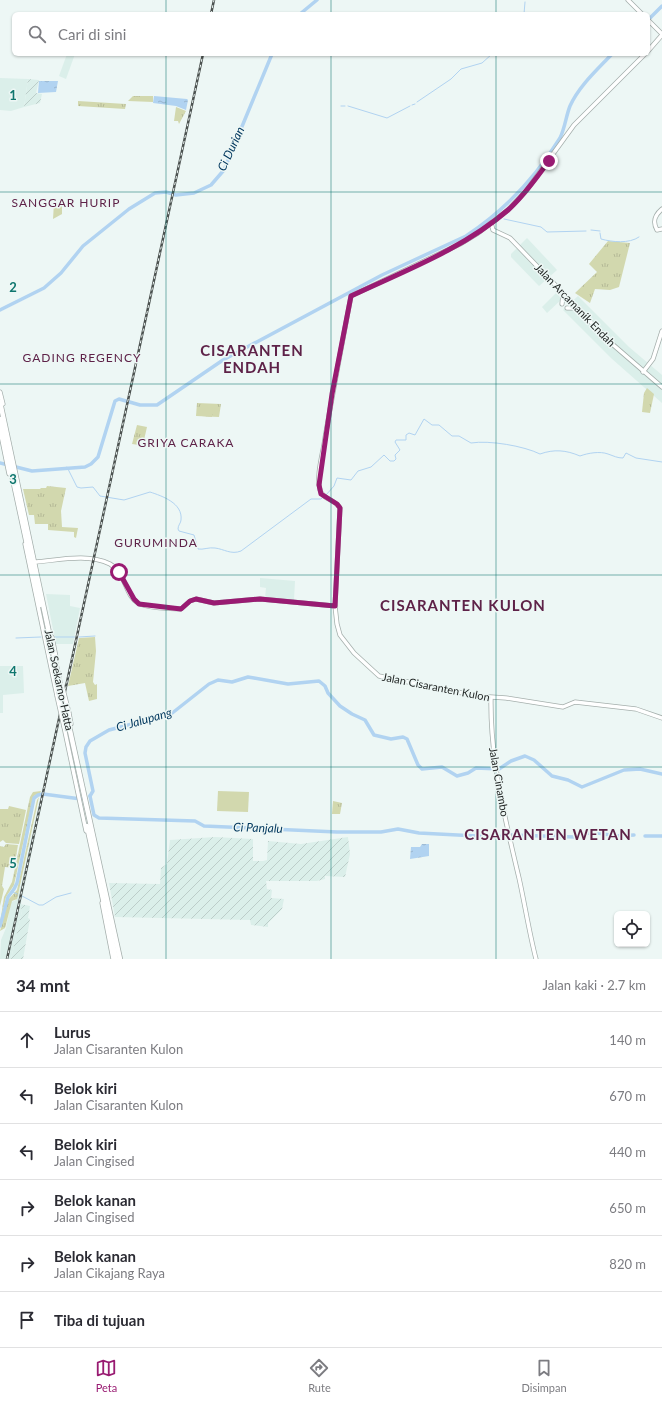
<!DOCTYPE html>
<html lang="id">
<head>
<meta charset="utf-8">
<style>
  body { margin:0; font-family:Lato,sans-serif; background:#f2f2f3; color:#2b2b33 }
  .controls { position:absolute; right:12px; bottom:12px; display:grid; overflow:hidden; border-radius:6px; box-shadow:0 1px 3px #0004 }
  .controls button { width:36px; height:36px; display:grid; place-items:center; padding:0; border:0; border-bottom:1px solid #e1e1e2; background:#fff; color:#2b2b33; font:20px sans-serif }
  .stop { position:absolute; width:12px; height:12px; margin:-9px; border:3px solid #991b72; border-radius:50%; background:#fff }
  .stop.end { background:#991b72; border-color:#fff; box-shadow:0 1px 4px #0008 }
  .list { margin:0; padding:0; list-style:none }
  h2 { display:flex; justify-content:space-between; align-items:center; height:52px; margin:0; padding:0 16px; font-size:17px }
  h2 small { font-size:13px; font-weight:400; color:#7c7c81 }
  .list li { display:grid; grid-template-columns:26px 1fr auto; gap:12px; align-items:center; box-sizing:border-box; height:56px; padding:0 16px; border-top:1px solid #e1e1e2 }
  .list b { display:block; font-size:15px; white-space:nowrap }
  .list p { margin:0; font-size:13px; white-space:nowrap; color:#7c7c81 }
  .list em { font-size:13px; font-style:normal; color:#7c7c81 }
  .icon { flex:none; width:22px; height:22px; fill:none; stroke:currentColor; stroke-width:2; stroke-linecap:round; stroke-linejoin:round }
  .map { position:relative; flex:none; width:662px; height:959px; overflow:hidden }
  .search { position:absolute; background:#fff; box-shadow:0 1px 3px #0004; left:12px; right:12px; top:12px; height:44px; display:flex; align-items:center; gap:10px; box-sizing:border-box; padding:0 14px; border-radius:6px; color:#7c7c81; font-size:15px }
  .sheet { height:388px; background:#fff }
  nav { display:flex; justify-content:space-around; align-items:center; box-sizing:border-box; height:56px; border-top:1px solid #e1e1e2; background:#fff; font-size:11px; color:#7c7c81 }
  nav a { display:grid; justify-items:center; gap:2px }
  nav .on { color:#991b72 }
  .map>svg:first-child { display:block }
  .built { fill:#dbefea }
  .industrial { fill:url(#industrial-furrows) }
  .grass { fill:url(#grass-tufts) }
  .pitch { fill:#d2d8ae }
  .water { fill:url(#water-ripples) }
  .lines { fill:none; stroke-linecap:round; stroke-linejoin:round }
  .stream { stroke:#b1d3f1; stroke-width:1 }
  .river { stroke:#b1d3f1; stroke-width:3.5 }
  .major-casing { stroke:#a5afac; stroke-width:5 }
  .highway-casing { stroke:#a5afac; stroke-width:6 }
  .major { stroke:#fff; stroke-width:3.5 }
  .highway { stroke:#fff; stroke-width:4.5 }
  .rail-casing { stroke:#4b514f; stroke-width:2.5 }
  .rail { stroke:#edf7f5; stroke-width:1; stroke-dasharray:3; stroke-linecap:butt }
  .major-bridge-casing { stroke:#a5afac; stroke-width:5; stroke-linecap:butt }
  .highway-bridge-casing { stroke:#a5afac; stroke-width:6; stroke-linecap:butt }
  .major-bridge { stroke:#fff; stroke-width:3.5 }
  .highway-bridge { stroke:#fff; stroke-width:4.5 }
  .route { stroke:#991b72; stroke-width:5 }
  .grid { fill:none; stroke:#0f766e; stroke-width:1; stroke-opacity:0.55 }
  .labels { text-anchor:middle; stroke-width:3; stroke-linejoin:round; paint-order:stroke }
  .street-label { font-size:11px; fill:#222625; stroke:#edf7f5 }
  .water-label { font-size:12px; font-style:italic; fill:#00375d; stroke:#edf7f5 }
  .neighbourhood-label { font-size:12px; letter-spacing:1px; fill:#5e2248; stroke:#edf7f5 }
  .district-label { font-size:15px; font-weight:bold; letter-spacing:1px; fill:#5e2248; stroke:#edf7f5 }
  .grid-label { font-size:13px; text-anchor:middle; font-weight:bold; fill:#0f766e; stroke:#edf7f5; stroke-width:3; stroke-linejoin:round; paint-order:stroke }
</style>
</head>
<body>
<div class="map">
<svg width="662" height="959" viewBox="0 0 662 959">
  <defs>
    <pattern id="industrial-furrows" width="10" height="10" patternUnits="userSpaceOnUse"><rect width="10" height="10" fill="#dbefea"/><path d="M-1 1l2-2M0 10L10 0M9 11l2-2" fill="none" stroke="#bccdc9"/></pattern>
    <pattern id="grass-tufts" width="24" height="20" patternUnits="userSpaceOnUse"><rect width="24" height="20" fill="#d2d8ae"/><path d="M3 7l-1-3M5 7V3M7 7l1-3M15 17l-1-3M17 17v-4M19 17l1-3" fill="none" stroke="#b4b996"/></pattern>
    <pattern id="water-ripples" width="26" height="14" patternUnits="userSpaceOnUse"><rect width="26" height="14" fill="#b1d3f1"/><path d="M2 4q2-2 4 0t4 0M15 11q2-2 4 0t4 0" fill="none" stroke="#98b5ce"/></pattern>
  </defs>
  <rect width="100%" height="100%" fill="#edf7f5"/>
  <g class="built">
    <path d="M 67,54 L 75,54 L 66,79 L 59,76 Z"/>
    <path d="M 0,78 L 28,79 L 24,107 L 11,111 L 0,110 Z"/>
    <path d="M 527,238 L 557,270 L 539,286 L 511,257 L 511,254 Z"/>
    <path d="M 556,293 L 562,299 L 547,313 L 542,307 Z"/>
    <path d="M 578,296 L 629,347 L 662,375 L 662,403 L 611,358 L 563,310 Z"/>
    <path d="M 260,578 L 295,581 L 294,600 L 293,601 L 265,598 L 266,588 L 260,587 Z"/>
    <path d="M 46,594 L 70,595 L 70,606 L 80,608 L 73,644 L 56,644 Z"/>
    <path d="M 0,666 L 23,666 L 24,693 L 3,695 L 3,713 L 0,713 Z"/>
    <path d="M 40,798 L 43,798 L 21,903 L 22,911 L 11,959 L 0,959 L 1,940 L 6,928 L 11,902 L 16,900 L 21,885 Z"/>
  </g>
  <g class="industrial">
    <path d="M 28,79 L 39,80 L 36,93 L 42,94 L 40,103 L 24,107 Z"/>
    <path d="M 215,837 L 253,839 L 253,861 L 263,861 L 267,860 L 268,841 L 301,844 L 348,837 L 350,854 L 345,877 L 325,876 L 325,879 L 317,881 L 266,881 L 267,889 L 272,890 L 271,898 L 284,899 L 282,909 L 268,923 L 268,927 L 251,925 L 250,920 L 115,917 L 109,883 L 160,884 L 161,868 L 167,864 L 170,840 Z"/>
    <path d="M 20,904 L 30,906 L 28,918 L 30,919 L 23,959 L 11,959 L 22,911 Z"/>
  </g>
  <g class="grass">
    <path d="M 133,96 L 153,96 L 153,102 L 128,101 Z"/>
    <path d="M 78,101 L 126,104 L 125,109 L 78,106 Z"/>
    <path d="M 176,107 L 186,111 L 179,124 L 178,121 L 174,121 Z"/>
    <path d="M 54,203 L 62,206 L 62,214 L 53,219 Z"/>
    <path d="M 608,241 L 630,243 L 619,287 L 610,290 L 595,289 L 590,303 L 575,293 L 597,272 L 589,264 Z"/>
    <path d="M 647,388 L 654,394 L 650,413 L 642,412 L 644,393 Z"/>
    <path d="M 197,403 L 221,404 L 219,417 L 196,416 Z"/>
    <path d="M 137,425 L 147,427 L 144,440 L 140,439 L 139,445 L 132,444 Z"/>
    <path d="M 47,486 L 66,488 L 61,511 L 62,527 L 78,528 L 76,538 L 74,537 L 74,532 L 48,530 L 48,524 L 35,524 L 34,515 L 29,515 L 23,489 L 40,489 L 41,488 L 46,488 Z"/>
    <path d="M 95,637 L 96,651 L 93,682 L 95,685 L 97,684 L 97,699 L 89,701 L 85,683 L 68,686 L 79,638 Z"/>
    <path d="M 41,791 L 40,794 L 35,795 L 33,798 L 14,885 L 6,897 L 0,923 L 4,897 L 12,882 L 30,797 L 33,792 Z"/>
    <path d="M 39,797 L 18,895 L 17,899 L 12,901 L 5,928 L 0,931 L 8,900 L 17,890 L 37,800 Z"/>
    <path d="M 333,801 L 342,803 L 340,814 L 332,814 Z"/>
    <path d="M 9,806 L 26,810 L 19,844 L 6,843 L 3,840 L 0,842 L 0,809 L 8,809 Z"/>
    <path d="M 6,844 L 18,845 L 14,868 L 5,867 L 2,886 L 4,889 L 0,906 L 0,846 L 4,847 Z"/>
  </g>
  <g class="pitch">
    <path d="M 202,406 L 213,406 L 212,417 L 202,416 Z"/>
    <path d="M 218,791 L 249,792 L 248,812 L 217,811 Z"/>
  </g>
  <g class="water">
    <path d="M 39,81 L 58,81 L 56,92 L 38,93 Z"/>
    <path d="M 154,96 L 187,99 L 188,100 L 186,110 L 176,106 L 153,103 Z"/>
    <path d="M 422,844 L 429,844 L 429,856 L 410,859 L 411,847 L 420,847 Z"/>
  </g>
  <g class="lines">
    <g class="stream">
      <path d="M 524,14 L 525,2"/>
      <path d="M 417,102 L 451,79 L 461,69 L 482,63 L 492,54"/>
      <path d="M 412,105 L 415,104"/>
      <path d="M 341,106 L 345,106"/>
      <path d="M 348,106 L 387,118 L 410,106"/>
      <path d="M 504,219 L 541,227 L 547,232 L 586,231"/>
      <path d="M 591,230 L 600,231"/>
      <path d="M 600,233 L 601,239 C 612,242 629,244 639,237"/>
      <path d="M 67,467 L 77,487 L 81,488 L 93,487 L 100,496 L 124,500 L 150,492 C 162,496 183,503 181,520 C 181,523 178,525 178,529 L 179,531 L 194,535 L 198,549 C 203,550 209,547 215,548 C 224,549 231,555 241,551 L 311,499 L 321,499 L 323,497"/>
      <path d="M 326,495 L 334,486 L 337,478 L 351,480 L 358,471 L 371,467 L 384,455 L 390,461 L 394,461 L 396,459 L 395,455 L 400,450 L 395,442 L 396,440 L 406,440 L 406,435 L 409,433 L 415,435 L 424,419 L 432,425 L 439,425 L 452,436 L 459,436 L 471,443 C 489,440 524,446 540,454 C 554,449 566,450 580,456 C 588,453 600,451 608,454 C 614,456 617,458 623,458 L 626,453 L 636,458 L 662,462"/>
      <path d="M 55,637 L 75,637"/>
      <path d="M 79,637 L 95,636"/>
      <path d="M 16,638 L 41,637"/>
      <path d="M 13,892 L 17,894"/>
      <path d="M 22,896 L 39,905 L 43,905 L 56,897 L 71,893"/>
    </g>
    <g class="river">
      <path d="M 300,14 L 317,0"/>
      <path d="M 648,20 L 662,6"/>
      <path d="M 0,310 L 44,288 L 61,273 L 83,246 L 129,209 L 155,193 L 166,192 L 176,195 L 194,193 L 211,185 L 224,170 L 272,54"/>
      <path d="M 0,463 L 32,471 L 85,467 L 91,464 L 98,457 L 115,401 L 119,399 L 140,405 L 157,405 L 223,360 L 382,275 L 466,236 C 504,211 536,177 560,138 C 565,128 566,116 570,106 C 579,86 597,70 612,54"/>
      <path d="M 90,796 L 93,791 L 85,753 L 86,747 L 90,741 L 109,730 L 171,714 L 209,684 L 218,680 L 232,682 L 248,677 L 254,678 L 288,684 L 319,681 L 325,686 L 328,693 L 340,706 L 352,714 L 365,720 L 374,735 L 391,739 L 403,737 L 407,739 L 418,765 L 422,769 L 442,767 L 457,776 L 468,773 L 476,768 L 499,769 L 511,761 L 525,756 L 534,760 L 552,776 L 568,780 L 582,787 L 624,770 L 640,769 L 662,774"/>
      <path d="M 90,796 L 94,815 L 99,818 L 195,821 L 204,826 L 337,832 L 381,832 L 398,829 L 419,833 L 496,837 L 511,835 L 575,837 L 592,832 L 616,836 L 634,835"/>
      <path d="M 645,836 L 662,836"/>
      <path d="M 0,926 L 8,897 L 14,889 L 17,883 L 34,798 L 38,795 L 43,794 L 81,799"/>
    </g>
    <defs>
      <g id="major">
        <path d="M 628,0 L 642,14"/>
        <path d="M 648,20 L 662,34"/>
        <path d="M 648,51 L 662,35"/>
        <path d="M 645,54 L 574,125 L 526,191 L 508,210 L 478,233 L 460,244 L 351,296 C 342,344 333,391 325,438 C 323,454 316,474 320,490 C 322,499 336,500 340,508 L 335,606 L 337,624 L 340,635 L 354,653 L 379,676 L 477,696 L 506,698 L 563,707 L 575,702 L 636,709 L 662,718"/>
        <path d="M 662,209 C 655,215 652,221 657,230 L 662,229"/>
        <path d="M 491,223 L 493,230 L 510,238 L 611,343 L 662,387"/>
        <path d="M 562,304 L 563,294"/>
        <path d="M 567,308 L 576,308"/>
        <path d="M 643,372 L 653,359 L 662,331"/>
        <path d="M 0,392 L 3,404"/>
        <path d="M 0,430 L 9,474"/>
        <path d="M 25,544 L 57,696"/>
        <path d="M 36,562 C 59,560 88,553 110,564 C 126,573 125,596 138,603 C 146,608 172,609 181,609 L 190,601 L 196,599 L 214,603 L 260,599 L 335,606"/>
        <path d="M 52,637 L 56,657"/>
        <path d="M 491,698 C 490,759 505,819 519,878 C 525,905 529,932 536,959"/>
        <path d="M 69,713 L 71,724"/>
        <path d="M 64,727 L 86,831"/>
        <path d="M 102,903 L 113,959"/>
      </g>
      <g id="highway">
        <path d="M 0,402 L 61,689"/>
        <path d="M 0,419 L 40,605"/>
        <path d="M 67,717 L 120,959"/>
        <path d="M 87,826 L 116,959"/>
      </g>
    </defs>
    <use href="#major" class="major-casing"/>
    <use href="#highway" class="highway-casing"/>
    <use href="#major" class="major"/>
    <use href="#highway" class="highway"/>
    <defs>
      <g id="rail">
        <path d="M 211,14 L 214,0"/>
        <path d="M 7,959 L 203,54"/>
      </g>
    </defs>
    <use href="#rail" class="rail-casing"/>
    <use href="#rail" class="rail"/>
    <defs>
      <g id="major-bridge">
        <path d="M 62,685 L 69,713"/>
        <path d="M 57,696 L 64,727"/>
      </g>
      <path id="highway-bridge" d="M 59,691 L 65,723"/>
    </defs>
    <use href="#major-bridge" class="major-bridge-casing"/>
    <use href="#highway-bridge" class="highway-bridge-casing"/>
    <use href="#major-bridge" class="major-bridge"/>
    <use href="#highway-bridge" class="highway-bridge"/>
  </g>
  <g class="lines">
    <path class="route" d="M 119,572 L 134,599 L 139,604 L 181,609 L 190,601 L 196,599 L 214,603 L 260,599 L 335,606 L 340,508 L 337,504 L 321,494 L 319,485 L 332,394 L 351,296 C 404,271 463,249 508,210 C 524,196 536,178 549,161"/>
  </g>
  <path class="grid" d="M 166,0 L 166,14M 331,0 L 331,14M 496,0 L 496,14M 166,54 L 166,959M 331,54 L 331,959M 496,54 L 496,959M 0,192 L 662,192M 0,384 L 662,384M 0,575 L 662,575M 0,767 L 662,767"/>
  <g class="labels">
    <g class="street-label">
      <text transform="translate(575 305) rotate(46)" y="4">Jalan Arcamanik Endah</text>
      <text transform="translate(59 680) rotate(78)" y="4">Jalan Soekarno-Hatta</text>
      <text transform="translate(436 687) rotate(11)" y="4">Jalan Cisaranten Kulon</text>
      <text transform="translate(499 782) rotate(80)" y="4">Jalan Cinambo</text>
    </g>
    <g class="water-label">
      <text transform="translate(231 149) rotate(-65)" y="4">Ci Durian</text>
      <text transform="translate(144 720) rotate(-16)" y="4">Ci Jalupang</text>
      <text transform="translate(258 828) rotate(2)" y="4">Ci Panjalu</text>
    </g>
    <g class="neighbourhood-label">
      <text x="66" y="207">SANGGAR HURIP</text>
      <text x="82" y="362">GADING REGENCY</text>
      <text x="186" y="447">GRIYA CARAKA</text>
      <text x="156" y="547">GURUMINDA</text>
    </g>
    <g class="district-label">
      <text x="252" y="356">CISARANTEN<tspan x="252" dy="17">ENDAH</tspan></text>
      <text x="463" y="611">CISARANTEN KULON</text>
      <text x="548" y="840">CISARANTEN WETAN</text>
    </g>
  </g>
  <g class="grid-label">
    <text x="13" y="100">1</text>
    <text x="13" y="292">2</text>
    <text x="13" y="484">3</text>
    <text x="13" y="676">4</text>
    <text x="13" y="868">5</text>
  </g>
</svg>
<div class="controls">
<button><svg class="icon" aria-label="locate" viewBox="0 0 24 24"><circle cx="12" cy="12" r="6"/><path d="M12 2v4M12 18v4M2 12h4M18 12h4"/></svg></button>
</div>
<div class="stop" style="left:119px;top:572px"></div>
<div class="stop end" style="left:549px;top:161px"></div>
<div class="search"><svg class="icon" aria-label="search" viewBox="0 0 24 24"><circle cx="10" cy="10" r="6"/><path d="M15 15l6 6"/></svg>Cari di sini</div>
</div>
<section class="sheet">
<h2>34 mnt<small>Jalan kaki · 2.7 km</small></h2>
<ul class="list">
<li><svg class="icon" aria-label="ahead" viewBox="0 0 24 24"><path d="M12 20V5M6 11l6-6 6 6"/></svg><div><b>Lurus</b><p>Jalan Cisaranten Kulon</p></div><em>140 m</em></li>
<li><svg class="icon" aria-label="left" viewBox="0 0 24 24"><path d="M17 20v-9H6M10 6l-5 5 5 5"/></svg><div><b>Belok kiri</b><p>Jalan Cisaranten Kulon</p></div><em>670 m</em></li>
<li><svg class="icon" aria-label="left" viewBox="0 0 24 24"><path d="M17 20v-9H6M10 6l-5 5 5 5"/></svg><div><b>Belok kiri</b><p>Jalan Cingised</p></div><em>440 m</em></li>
<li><svg class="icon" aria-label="right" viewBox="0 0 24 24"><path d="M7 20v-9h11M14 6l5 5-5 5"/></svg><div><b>Belok kanan</b><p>Jalan Cingised</p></div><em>650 m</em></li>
<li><svg class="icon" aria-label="right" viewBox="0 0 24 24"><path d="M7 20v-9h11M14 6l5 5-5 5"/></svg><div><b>Belok kanan</b><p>Jalan Cikajang Raya</p></div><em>820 m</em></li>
<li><svg class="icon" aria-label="arrive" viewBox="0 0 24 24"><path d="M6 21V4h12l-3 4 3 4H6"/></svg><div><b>Tiba di tujuan</b></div></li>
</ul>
</section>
<nav>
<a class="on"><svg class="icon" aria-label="map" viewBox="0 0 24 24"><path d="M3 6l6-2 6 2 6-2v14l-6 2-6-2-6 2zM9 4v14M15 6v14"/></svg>Peta</a>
<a><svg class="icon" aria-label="directions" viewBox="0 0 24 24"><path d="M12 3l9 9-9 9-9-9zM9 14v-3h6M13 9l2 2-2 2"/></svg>Rute</a>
<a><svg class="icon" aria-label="saved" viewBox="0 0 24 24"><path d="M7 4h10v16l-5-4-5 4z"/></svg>Disimpan</a>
</nav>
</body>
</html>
